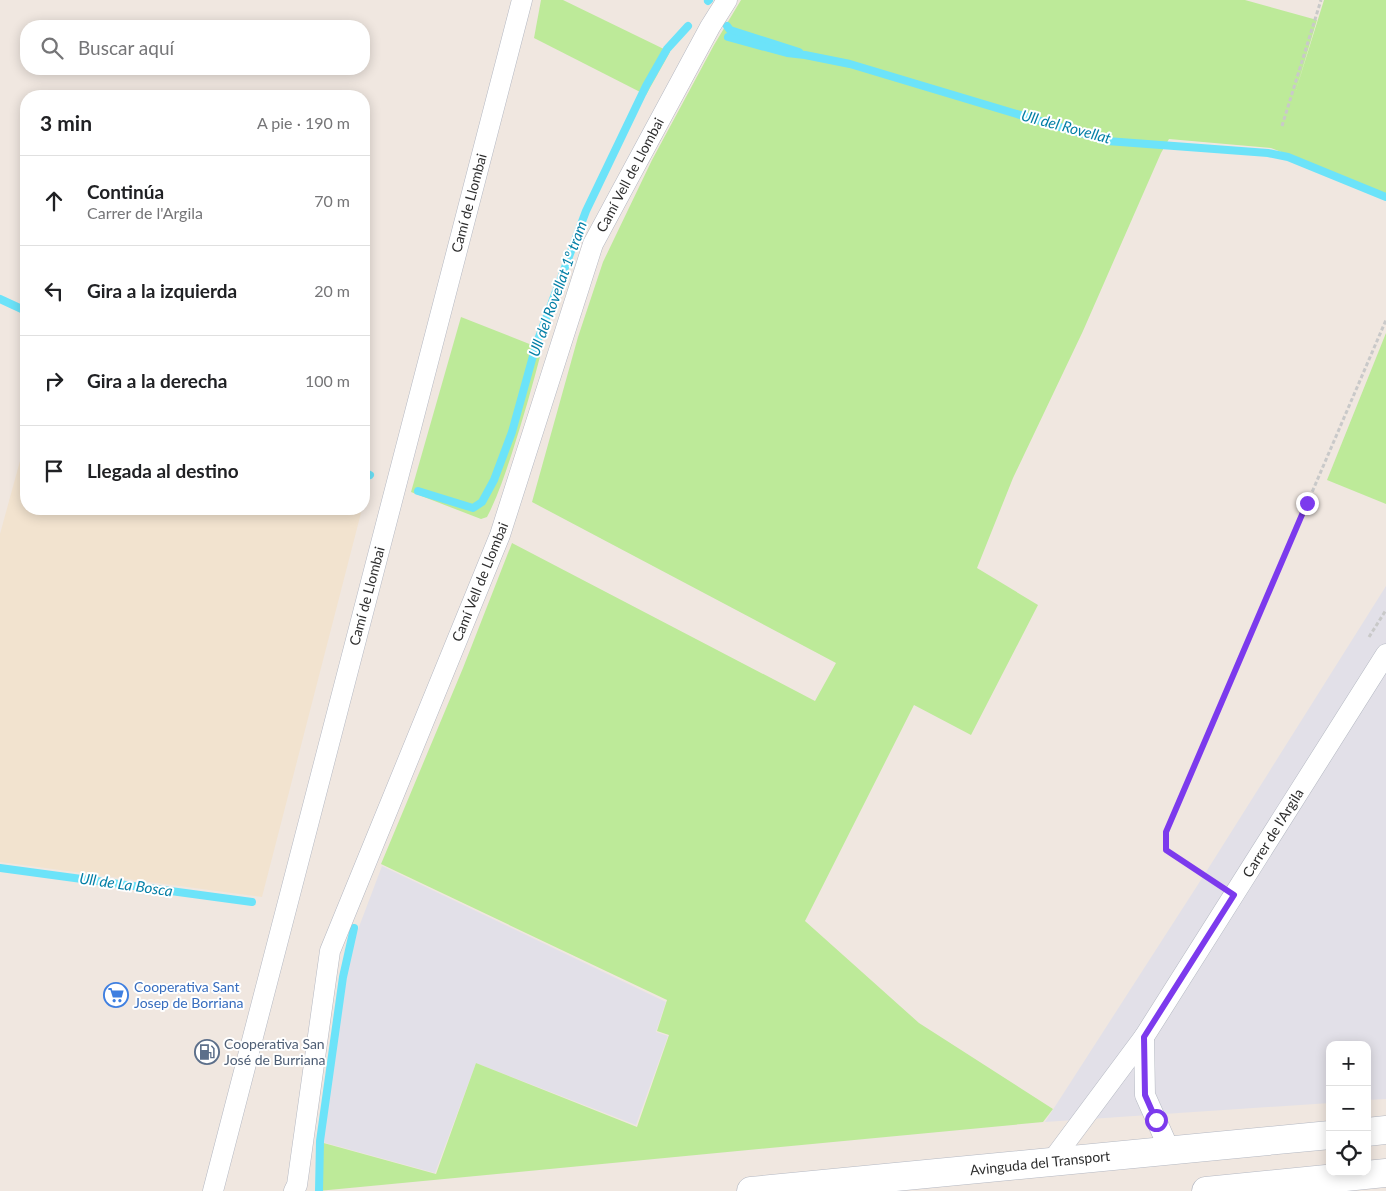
<!DOCTYPE html>
<html lang="es">
<head>
<meta charset="utf-8">
<style>
  body { margin:0; font-family:Lato,sans-serif; background:#f2f2f2; color:#202124 }
  .controls { position:absolute; right:15px; bottom:15px; display:grid; overflow:hidden; border-radius:10px; box-shadow:0 2px 12px #0003 }
  .controls button { width:45px; height:45px; display:grid; place-items:center; padding:0; border:0; border-bottom:1px solid #e0e0e0; background:#fff; color:#202124; font:25px sans-serif }
  .stop { position:absolute; width:15px; height:15px; margin:-11px; border:4px solid #7c3aed; border-radius:50%; background:#fff }
  .stop.end { background:#7c3aed; border-color:#fff; box-shadow:0 1px 5px #0008 }
  .list { margin:0; padding:0; list-style:none }
  h2 { display:flex; justify-content:space-between; align-items:center; height:65px; margin:0; padding:0 20px; font-size:21px }
  h2 small { font-size:16px; font-weight:400; color:#757577 }
  .list li { display:grid; grid-template-columns:32px 1fr auto; gap:15px; align-items:center; box-sizing:border-box; height:90px; padding:0 20px; border-top:1px solid #e0e0e0 }
  .list b { display:block; font-size:19px; white-space:nowrap }
  .list p { margin:0; font-size:16px; white-space:nowrap; color:#757577 }
  .list em { font-size:16px; font-style:normal; color:#757577 }
  .icon { flex:none; width:28px; height:28px; fill:none; stroke:currentColor; stroke-width:2; stroke-linecap:round; stroke-linejoin:round }
  .map { position:relative; flex:none; width:1386px; height:1191px; overflow:hidden }
  .search { position:absolute; background:#fff; box-shadow:0 2px 12px #0003; left:20px; top:20px; width:350px; height:55px; display:flex; align-items:center; gap:12px; box-sizing:border-box; padding:0 18px; border-radius:20px; color:#757577; font-size:19px }
  .panel { position:absolute; background:#fff; box-shadow:0 2px 12px #0003; left:20px; top:90px; width:350px; height:425px; border-radius:20px }
  .map>svg:first-child { display:block }
  .industrial { fill:#e2e0e8 }
  .education { fill:#f2e3cf }
  .green { fill:#bdea99 }
  .lines { fill:none; stroke-linecap:round; stroke-linejoin:round }
  .stream { stroke:#6ce3f9; stroke-width:8 }
  .minor-casing { stroke:#b4b8c2; stroke-width:21 }
  .secondary-casing { stroke:#b4b8c2; stroke-width:29 }
  .path { stroke:#c9c9c9; stroke-width:3; stroke-dasharray:4 2.5; stroke-linecap:butt }
  .minor { stroke:#fff; stroke-width:20 }
  .secondary { stroke:#fff; stroke-width:28 }
  .route { stroke:#7c3aed; stroke-width:6 }
  .labels { text-anchor:middle; stroke-width:4; stroke-linejoin:round; paint-order:stroke }
  .street-label { font-size:14px; fill:#2e2e2e; stroke:#fff }
  .shop-label { font-size:14px; fill:#366cbe; stroke:#fff; text-anchor:start }
  .service-label { font-size:14px; fill:#4e5e75; stroke:#fff; text-anchor:start }
  .water-label { font-size:15px; font-style:italic; fill:#037fa6; stroke:#fff }
</style>
</head>
<body>
<div class="map">
<svg width="1386" height="1191" viewBox="0 0 1386 1191">
  <rect width="100%" height="100%" fill="#f0e7e0"/>
  <g class="industrial">
    <path d="M 1386,586 L 1386,1099 L 1367,1100 L 1367,1045 L 1330,1045 L 1330,1103 L 1045,1122 L 1206,872 Z"/>
    <path d="M 382,866 L 666,1002 L 656,1032 L 668,1036 L 636,1125 L 476,1063 L 435,1173 L 322,1142 L 345,976 L 351,948 Z"/>
  </g>
  <path class="education" d="M 26,439 L 26,509 L 362,509 L 262,897 L 0,862 L 0,534 Z"/>
  <g class="green">
    <path d="M 541,0 L 563,0 L 670,52 L 646,95 L 534,38 Z"/>
    <path d="M 741,0 L 1245,0 L 1317,20 L 1296,90 L 1324,0 L 1386,0 L 1386,200 L 1313,169 L 1315,165 L 1271,148 L 1169,139 L 1161,153 L 1083,331 L 1013,478 L 977,568 L 1038,605 L 971,735 L 914,705 L 805,921 L 919,1023 L 1053,1109 L 1043,1122 L 318,1191 L 320,1142 L 436,1174 L 476,1063 L 637,1127 L 669,1035 L 657,1031 L 667,1000 L 381,864 L 463,668 L 512,543 L 815,701 L 836,663 L 532,502 L 578,337 L 603,262 L 652,160 L 714,45 Z"/>
    <path d="M 461,317 L 542,349 C 533,384 523,419 512,453 C 505,474 498,496 487,517 L 481,519 L 411,492 Z"/>
    <path d="M 1386,333 L 1386,504 L 1327,480 Z"/>
  </g>
  <g class="lines">
    <g class="stream">
      <path d="M 708,1 L 709,0"/>
      <path d="M 727,26 L 730,30 L 799,52"/>
      <path d="M 728,37 L 787,53 L 805,55 L 850,64 L 1107,141 L 1268,153 L 1288,157 L 1386,197"/>
      <path d="M 0,299 L 26,311"/>
      <path d="M 364,472 L 370,475"/>
      <path d="M 418,491 L 473,508 L 482,502 L 494,480 L 512,432 L 536,345 L 586,211 L 646,86 L 667,49 L 688,26"/>
      <path d="M 0,868 L 252,902"/>
      <path d="M 319,1191 L 320,1141 L 343,977 L 354,928"/>
    </g>
    <defs>
      <g id="minor">
        <path d="M 1144,1037 L 1145,1095 L 1170,1151"/>
        <path d="M 1051,1162 L 1144,1037 L 1386,654"/>
        <path d="M 213,1191 L 522,0"/>
        <path d="M 294,1191 L 297,1185 L 330,951 L 500,535 L 593,244 L 710,27 L 727,0"/>
      </g>
      <g id="secondary">
        <path d="M 1367,1132 L 1386,1130"/>
        <path d="M 751,1191 L 1330,1135"/>
        <path d="M 1206,1191 L 1386,1173"/>
      </g>
    </defs>
    <use href="#minor" class="minor-casing"/>
    <use href="#secondary" class="secondary-casing"/>
    <g class="path">
      <path d="M 1282,126 L 1321,0"/>
      <path d="M 1369,637 L 1386,610"/>
      <path d="M 1215,883 L 1165,850 L 1166,832 L 1386,320"/>
    </g>
    <use href="#minor" class="minor"/>
    <use href="#secondary" class="secondary"/>
  </g>
  <g class="lines">
    <path class="route" d="M 1156,1120 L 1145,1095 L 1144,1037 L 1234,895 L 1166,850 L 1166,832 L 1307,503"/>
  </g>
  <defs>
    <symbol id="supermarket-ring" viewBox="-11 -11 22 22"><circle r="9.5" fill="#fff" stroke="#3f7fe0" stroke-width="1.5"/><path d="M-6-5.5h2.5l.6 2H6L4.5 2H-2.5L-4.4-4H-6ZM-1.5 3.2a1.3 1.3 0 1 0 .1 0ZM3 3.2a1.3 1.3 0 1 0 .1 0Z" fill="#3f7fe0"/></symbol>
    <symbol id="fuel-ring" viewBox="-11 -11 22 22"><circle r="9.5" fill="#fff" stroke="#5c6f8a" stroke-width="1.5"/><path d="M-5.5-6h7V0h2V4h1.3V-2.5L3-4.5l.8-.8L6-3V5H2.5V1h-1V6h-7ZM-4.2-4.7v3.2H.2V-4.7Z" fill="#5c6f8a"/></symbol>
  </defs>
  <g fill-rule="evenodd">
    <use href="#supermarket-ring" x="102" y="981" width="28" height="28"/>
    <use href="#fuel-ring" x="193" y="1038" width="28" height="28"/>
  </g>
  <g class="labels">
    <g class="street-label">
      <text transform="translate(630 175) rotate(-62)" y="5">Camí Vell de Llombai</text>
      <text transform="translate(469 203) rotate(-75)" y="5">Camí de Llombai</text>
      <text transform="translate(480 582) rotate(-68)" y="5">Camí Vell de Llombai</text>
      <text transform="translate(367 596) rotate(-75)" y="5">Camí de Llombai</text>
      <text transform="translate(1273 833) rotate(-58)" y="5">Carrer de l'Argila</text>
      <text transform="translate(1040 1163) rotate(-6)" y="5">Avinguda del Transport</text>
    </g>
    <g class="shop-label">
      <text x="134" y="992">Cooperativa Sant<tspan x="134" dy="16">Josep de Borriana</tspan></text>
    </g>
    <g class="service-label">
      <text x="224" y="1049">Cooperativa San<tspan x="224" dy="16">José de Burriana</tspan></text>
    </g>
    <g class="water-label">
      <text transform="translate(1066 127) rotate(15)" y="5">Ull del Rovellat</text>
      <text transform="translate(558 289) rotate(-70)" y="5">Ull del Rovellat 1º tram</text>
      <text transform="translate(126 885) rotate(8)" y="5">Ull de La Bosca</text>
    </g>
  </g>
</svg>
<div class="controls">
<button>+</button>
<button>−</button>
<button><svg class="icon" aria-label="locate" viewBox="0 0 24 24"><circle cx="12" cy="12" r="6"/><path d="M12 2v4M12 18v4M2 12h4M18 12h4"/></svg></button>
</div>
<div class="stop" style="left:1156px;top:1120px"></div>
<div class="stop end" style="left:1307px;top:503px"></div>
<div class="search"><svg class="icon" aria-label="search" viewBox="0 0 24 24"><circle cx="10" cy="10" r="6"/><path d="M15 15l6 6"/></svg>Buscar aquí</div>
<section class="panel">
<h2>3 min<small>A pie · 190 m</small></h2>
<ul class="list">
<li><svg class="icon" aria-label="ahead" viewBox="0 0 24 24"><path d="M12 20V5M6 11l6-6 6 6"/></svg><div><b>Continúa</b><p>Carrer de l'Argila</p></div><em>70 m</em></li>
<li><svg class="icon" aria-label="left" viewBox="0 0 24 24"><path d="M17 20v-9H6M10 6l-5 5 5 5"/></svg><div><b>Gira a la izquierda</b></div><em>20 m</em></li>
<li><svg class="icon" aria-label="right" viewBox="0 0 24 24"><path d="M7 20v-9h11M14 6l5 5-5 5"/></svg><div><b>Gira a la derecha</b></div><em>100 m</em></li>
<li><svg class="icon" aria-label="arrive" viewBox="0 0 24 24"><path d="M6 21V4h12l-3 4 3 4H6"/></svg><div><b>Llegada al destino</b></div></li>
</ul>
</section>
</div>
</body>
</html>
